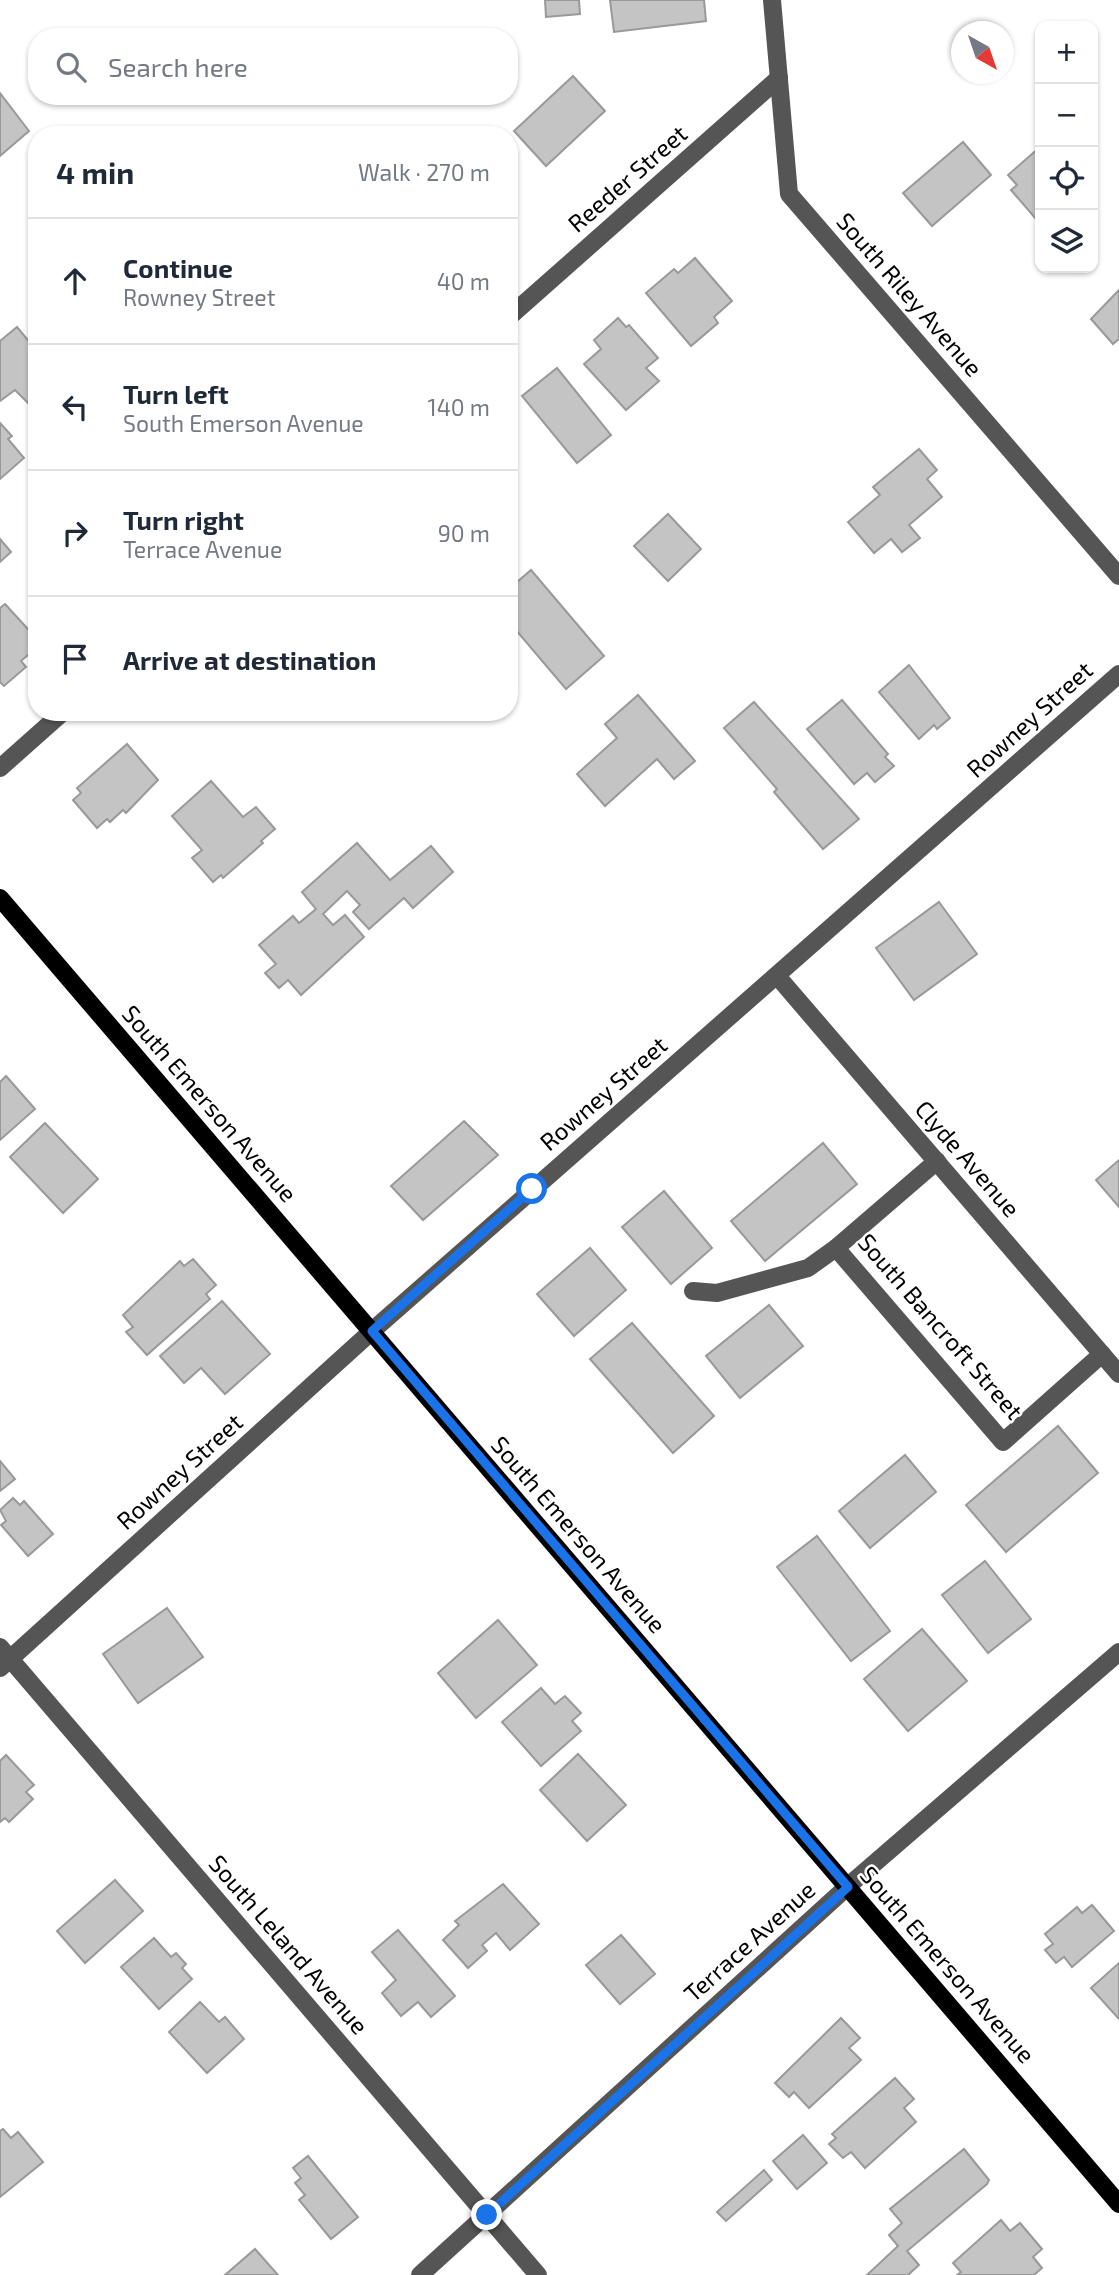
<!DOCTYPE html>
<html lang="en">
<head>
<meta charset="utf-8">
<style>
  body { margin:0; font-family:"Exo 2",sans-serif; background:#f2f2f3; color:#1f2937 }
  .controls { position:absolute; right:21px; top:21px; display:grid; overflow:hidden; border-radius:14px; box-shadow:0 2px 5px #0004 }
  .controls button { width:63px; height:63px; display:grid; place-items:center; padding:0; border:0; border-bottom:2px solid #e0e1e3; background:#fff; color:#1f2937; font:35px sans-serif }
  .compass { position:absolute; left:951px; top:21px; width:63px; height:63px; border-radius:50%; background:#fff; box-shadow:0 2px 5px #0004; rotate:140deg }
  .stop { position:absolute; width:21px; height:21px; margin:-16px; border:5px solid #1a73e8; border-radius:50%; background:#fff }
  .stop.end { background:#1a73e8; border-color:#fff; box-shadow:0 2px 7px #0008 }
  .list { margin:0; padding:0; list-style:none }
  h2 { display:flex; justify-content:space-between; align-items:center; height:91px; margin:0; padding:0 28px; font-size:30px }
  h2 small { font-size:23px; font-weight:400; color:#747a83 }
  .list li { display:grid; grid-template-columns:46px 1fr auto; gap:21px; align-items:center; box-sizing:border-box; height:126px; padding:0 28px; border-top:2px solid #e0e1e3 }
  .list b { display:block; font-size:26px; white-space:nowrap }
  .list p { margin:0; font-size:23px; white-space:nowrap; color:#747a83 }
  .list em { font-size:23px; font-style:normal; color:#747a83 }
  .icon { flex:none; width:38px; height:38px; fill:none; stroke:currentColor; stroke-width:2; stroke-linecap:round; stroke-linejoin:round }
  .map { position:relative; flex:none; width:1119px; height:2275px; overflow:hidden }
  .search { position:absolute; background:#fff; box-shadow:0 2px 5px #0004; left:28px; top:28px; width:490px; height:77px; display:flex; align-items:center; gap:18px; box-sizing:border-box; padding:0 24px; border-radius:28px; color:#747a83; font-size:26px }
  .panel { position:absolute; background:#fff; box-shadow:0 2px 5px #0004; left:28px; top:126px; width:490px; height:595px; border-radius:28px }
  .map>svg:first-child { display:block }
  .building { fill:#c4c4c4; stroke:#999; stroke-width:2 }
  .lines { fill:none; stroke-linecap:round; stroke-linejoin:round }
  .minor { stroke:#555; stroke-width:18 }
  .major { stroke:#000; stroke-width:18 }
  .route { stroke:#1a73e8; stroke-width:9 }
  .labels { text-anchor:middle; stroke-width:5; stroke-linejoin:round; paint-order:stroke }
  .street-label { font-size:24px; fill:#000; stroke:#fff }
</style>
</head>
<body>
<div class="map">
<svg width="1119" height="2275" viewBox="0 0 1119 2275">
  <rect width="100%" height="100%" fill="#fff"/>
  <g class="building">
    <path d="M 545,0 L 579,0 L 580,14 L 546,17 Z"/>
    <path d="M 610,0 L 704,0 L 706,21 L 614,32 Z"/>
    <path d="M 573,76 L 605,111 L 546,166 L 514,131 Z"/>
    <path d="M 0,93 L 29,131 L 0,156 Z"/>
    <path d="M 963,142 L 991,175 L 932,226 L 903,193 Z"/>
    <path d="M 1040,147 L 1040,215 L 1036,219 L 1011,190 L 1017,185 L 1008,175 Z"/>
    <path d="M 695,258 L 732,301 L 714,317 L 718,323 L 691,346 L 646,293 L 674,269 L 678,273 Z"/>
    <path d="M 1119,290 L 1119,339 L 1113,344 L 1091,319 Z"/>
    <path d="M 618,318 L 626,327 L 629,325 L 658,358 L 646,368 L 659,381 L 626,410 L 584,364 L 601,349 L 594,340 Z"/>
    <path d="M 17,327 L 37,351 L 37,412 L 15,390 L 0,401 L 0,341 Z"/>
    <path d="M 557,368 L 611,435 L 577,463 L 522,396 Z"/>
    <path d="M 0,423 L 12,436 L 8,439 L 24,458 L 0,479 Z"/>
    <path d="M 919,449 L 937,470 L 927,479 L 942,497 L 909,525 L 920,538 L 902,552 L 891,539 L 874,553 L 848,522 L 880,495 L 873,487 Z"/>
    <path d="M 668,514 L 701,549 L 668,581 L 634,546 Z"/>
    <path d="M 0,539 L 11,552 L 0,562 Z"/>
    <path d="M 531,570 L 604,656 L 566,689 L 509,622 L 509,589 Z"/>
    <path d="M 5,604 L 37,639 L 37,647 L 21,661 L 26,667 L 4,686 L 0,682 L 0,608 Z"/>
    <path d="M 909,665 L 950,718 L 937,729 L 934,725 L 919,739 L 879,692 Z"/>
    <path d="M 638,695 L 695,761 L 674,779 L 657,759 L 605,806 L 577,774 L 617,738 L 605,724 Z"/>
    <path d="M 842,700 L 888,754 L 885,757 L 894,766 L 875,782 L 867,773 L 854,784 L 807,729 Z"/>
    <path d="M 754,702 L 859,819 L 823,849 L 774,792 L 777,789 L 724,728 Z"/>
    <path d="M 127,744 L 158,780 L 126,813 L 123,810 L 110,822 L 107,819 L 97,828 L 73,800 L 81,793 L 77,788 Z"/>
    <path d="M 211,781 L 243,817 L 256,807 L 275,829 L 261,841 L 263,843 L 223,878 L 221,875 L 213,882 L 192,858 L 202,850 L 172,816 Z"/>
    <path d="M 357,843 L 390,880 L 431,846 L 453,872 L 413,908 L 404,898 L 369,929 L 353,912 L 360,905 L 347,891 L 323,914 L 333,925 L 345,915 L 364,937 L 301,995 L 288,980 L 279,988 L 265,973 L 276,964 L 259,945 L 293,916 L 299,923 L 316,909 L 302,892 Z"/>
    <path d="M 939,902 L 977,954 L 914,1000 L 876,948 Z"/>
    <path d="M 6,1076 L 35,1109 L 0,1140 L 0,1082 Z"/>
    <path d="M 464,1121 L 498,1155 L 423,1220 L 391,1186 Z"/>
    <path d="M 45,1123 L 98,1179 L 63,1213 L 10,1157 Z"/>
    <path d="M 823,1143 L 857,1184 L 765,1261 L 731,1221 Z"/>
    <path d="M 1119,1160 L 1119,1207 L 1096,1180 Z"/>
    <path d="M 664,1191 L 712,1248 L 671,1284 L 622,1227 Z"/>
    <path d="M 590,1248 L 626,1290 L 574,1336 L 537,1294 Z"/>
    <path d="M 193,1259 L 216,1285 L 206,1294 L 210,1299 L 147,1355 L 126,1332 L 133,1327 L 123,1315 L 180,1261 L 184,1266 Z"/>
    <path d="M 222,1301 L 270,1354 L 225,1394 L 201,1368 L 184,1383 L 160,1356 Z"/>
    <path d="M 769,1305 L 803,1346 L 740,1398 L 706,1356 Z"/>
    <path d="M 632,1323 L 714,1416 L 673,1453 L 590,1359 Z"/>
    <path d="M 1058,1426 L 1098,1473 L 1006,1552 L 966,1505 Z"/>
    <path d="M 905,1455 L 936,1492 L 870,1548 L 839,1511 Z"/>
    <path d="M 0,1461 L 15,1479 L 0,1491 Z"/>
    <path d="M 13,1498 L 20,1505 L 24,1501 L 53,1534 L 28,1556 L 1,1525 L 6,1521 L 0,1510 Z"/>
    <path d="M 817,1536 L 890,1631 L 851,1661 L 777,1567 Z"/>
    <path d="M 985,1561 L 1031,1619 L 988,1653 L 942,1595 Z"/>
    <path d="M 167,1608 L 203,1657 L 138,1703 L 103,1654 Z"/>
    <path d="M 498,1620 L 537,1665 L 476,1718 L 438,1673 Z"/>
    <path d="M 922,1629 L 967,1681 L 908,1731 L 864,1679 Z"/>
    <path d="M 541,1688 L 555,1704 L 565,1696 L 581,1713 L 572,1721 L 581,1731 L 541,1766 L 502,1722 Z"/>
    <path d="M 578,1754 L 626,1805 L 587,1841 L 540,1790 Z"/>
    <path d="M 6,1755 L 34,1785 L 26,1792 L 33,1799 L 9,1822 L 5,1818 L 0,1822 L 0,1761 Z"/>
    <path d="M 115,1880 L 143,1911 L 85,1963 L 57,1931 Z"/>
    <path d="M 503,1884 L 539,1924 L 510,1950 L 496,1933 L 482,1945 L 487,1951 L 468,1968 L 443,1940 L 459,1925 L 455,1921 Z"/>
    <path d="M 1092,1905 L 1114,1931 L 1072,1967 L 1064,1957 L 1056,1963 L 1045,1950 L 1053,1944 L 1045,1934 L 1077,1907 L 1082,1913 Z"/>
    <path d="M 398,1930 L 455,1996 L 431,2017 L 418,2002 L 401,2016 L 382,1993 L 396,1980 L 372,1952 Z"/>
    <path d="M 621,1935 L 655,1974 L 620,2004 L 586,1965 Z"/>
    <path d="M 154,1938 L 171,1957 L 176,1953 L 186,1964 L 182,1968 L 192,1979 L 159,2009 L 121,1967 Z"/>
    <path d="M 1119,1963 L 1119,2019 L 1091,1988 Z"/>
    <path d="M 200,2002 L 219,2022 L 225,2017 L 244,2039 L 207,2073 L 169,2032 Z"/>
    <path d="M 841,2018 L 860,2038 L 849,2048 L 861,2060 L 809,2108 L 794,2092 L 789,2097 L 775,2083 Z"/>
    <path d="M 895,2078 L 914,2099 L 904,2108 L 916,2122 L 865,2168 L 851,2152 L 843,2158 L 829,2144 L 836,2138 L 832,2134 Z"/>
    <path d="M 3,2129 L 11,2138 L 18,2132 L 43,2162 L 0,2197 L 0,2131 Z"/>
    <path d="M 803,2135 L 827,2163 L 797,2189 L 773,2161 Z"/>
    <path d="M 964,2149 L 989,2180 L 987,2184 L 907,2251 L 919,2265 L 908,2275 L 867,2275 L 898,2246 L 889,2235 L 902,2223 L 890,2209 Z"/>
    <path d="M 308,2156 L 358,2217 L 331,2239 L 299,2200 L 305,2195 L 295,2183 L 301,2178 L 293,2168 Z"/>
    <path d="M 764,2170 L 772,2180 L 726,2221 L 717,2212 Z"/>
    <path d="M 1001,2220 L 1010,2231 L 1020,2223 L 1042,2249 L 1033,2257 L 1042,2268 L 1034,2275 L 957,2275 L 961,2272 L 953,2263 Z"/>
    <path d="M 255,2249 L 278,2275 L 225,2275 Z"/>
  </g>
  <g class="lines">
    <g class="minor">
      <path d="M 772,0 L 789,194 L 1119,576"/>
      <path d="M 509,317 L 779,78"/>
      <path d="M 0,768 L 63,712"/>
      <path d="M 778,977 L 1119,1374"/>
      <path d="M 937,1161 L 836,1248 L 1003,1442 L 1102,1354"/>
      <path d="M 693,1291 L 717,1293 L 808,1268 L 836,1248"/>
      <path d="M 0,1647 L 538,2275"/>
      <path d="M 0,1668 L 372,1331 L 1119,674"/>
      <path d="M 420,2275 L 847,1887 L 1119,1652"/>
    </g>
    <path class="major" d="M 0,898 L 1119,2204"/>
  </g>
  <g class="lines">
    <path class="route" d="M 487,2215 L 848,1887 L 372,1331 L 532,1189"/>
  </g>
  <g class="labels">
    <g class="street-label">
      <text transform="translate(628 179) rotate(-41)" y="8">Reeder Street</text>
      <text transform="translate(909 295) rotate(49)" y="8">South Riley Avenue</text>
      <text transform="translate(1030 720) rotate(-42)" y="8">Rowney Street</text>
      <text transform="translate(604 1094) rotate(-41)" y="8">Rowney Street</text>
      <text transform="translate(209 1104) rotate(49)" y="8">South Emerson Avenue</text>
      <text transform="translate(967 1159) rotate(49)" y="8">Clyde Avenue</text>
      <text transform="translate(940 1327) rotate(49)" y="8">South Bancroft Street</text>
      <text transform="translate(180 1472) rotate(-42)" y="8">Rowney Street</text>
      <text transform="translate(578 1535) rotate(49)" y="8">South Emerson Avenue</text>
      <text transform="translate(750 1942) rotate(-42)" y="8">Terrace Avenue</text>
      <text transform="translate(288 1945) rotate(49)" y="8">South Leland Avenue</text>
      <text transform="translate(947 1965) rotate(49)" y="8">South Emerson Avenue</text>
    </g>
  </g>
</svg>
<div class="controls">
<button>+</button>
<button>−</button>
<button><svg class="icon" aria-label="locate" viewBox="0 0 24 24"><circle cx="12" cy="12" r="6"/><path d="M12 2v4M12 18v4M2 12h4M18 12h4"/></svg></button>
<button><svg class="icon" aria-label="layers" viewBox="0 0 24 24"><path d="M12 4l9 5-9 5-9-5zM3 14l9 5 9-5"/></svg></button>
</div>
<svg class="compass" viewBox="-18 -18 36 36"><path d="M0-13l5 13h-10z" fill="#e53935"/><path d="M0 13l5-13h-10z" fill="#747a83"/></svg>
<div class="stop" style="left:532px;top:1189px"></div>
<div class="stop end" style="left:487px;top:2215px"></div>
<div class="search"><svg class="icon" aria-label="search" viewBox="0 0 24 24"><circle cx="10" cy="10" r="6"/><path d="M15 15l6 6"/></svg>Search here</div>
<section class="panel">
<h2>4 min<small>Walk · 270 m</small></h2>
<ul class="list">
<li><svg class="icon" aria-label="ahead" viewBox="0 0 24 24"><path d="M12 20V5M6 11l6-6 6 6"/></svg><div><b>Continue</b><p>Rowney Street</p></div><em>40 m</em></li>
<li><svg class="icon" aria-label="left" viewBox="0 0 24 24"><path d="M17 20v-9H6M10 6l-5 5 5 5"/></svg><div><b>Turn left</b><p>South Emerson Avenue</p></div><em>140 m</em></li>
<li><svg class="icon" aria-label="right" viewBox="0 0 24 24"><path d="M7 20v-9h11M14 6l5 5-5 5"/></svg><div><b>Turn right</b><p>Terrace Avenue</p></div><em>90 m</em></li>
<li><svg class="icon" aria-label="arrive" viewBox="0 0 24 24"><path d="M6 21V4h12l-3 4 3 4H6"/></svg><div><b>Arrive at destination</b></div></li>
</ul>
</section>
</div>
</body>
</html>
